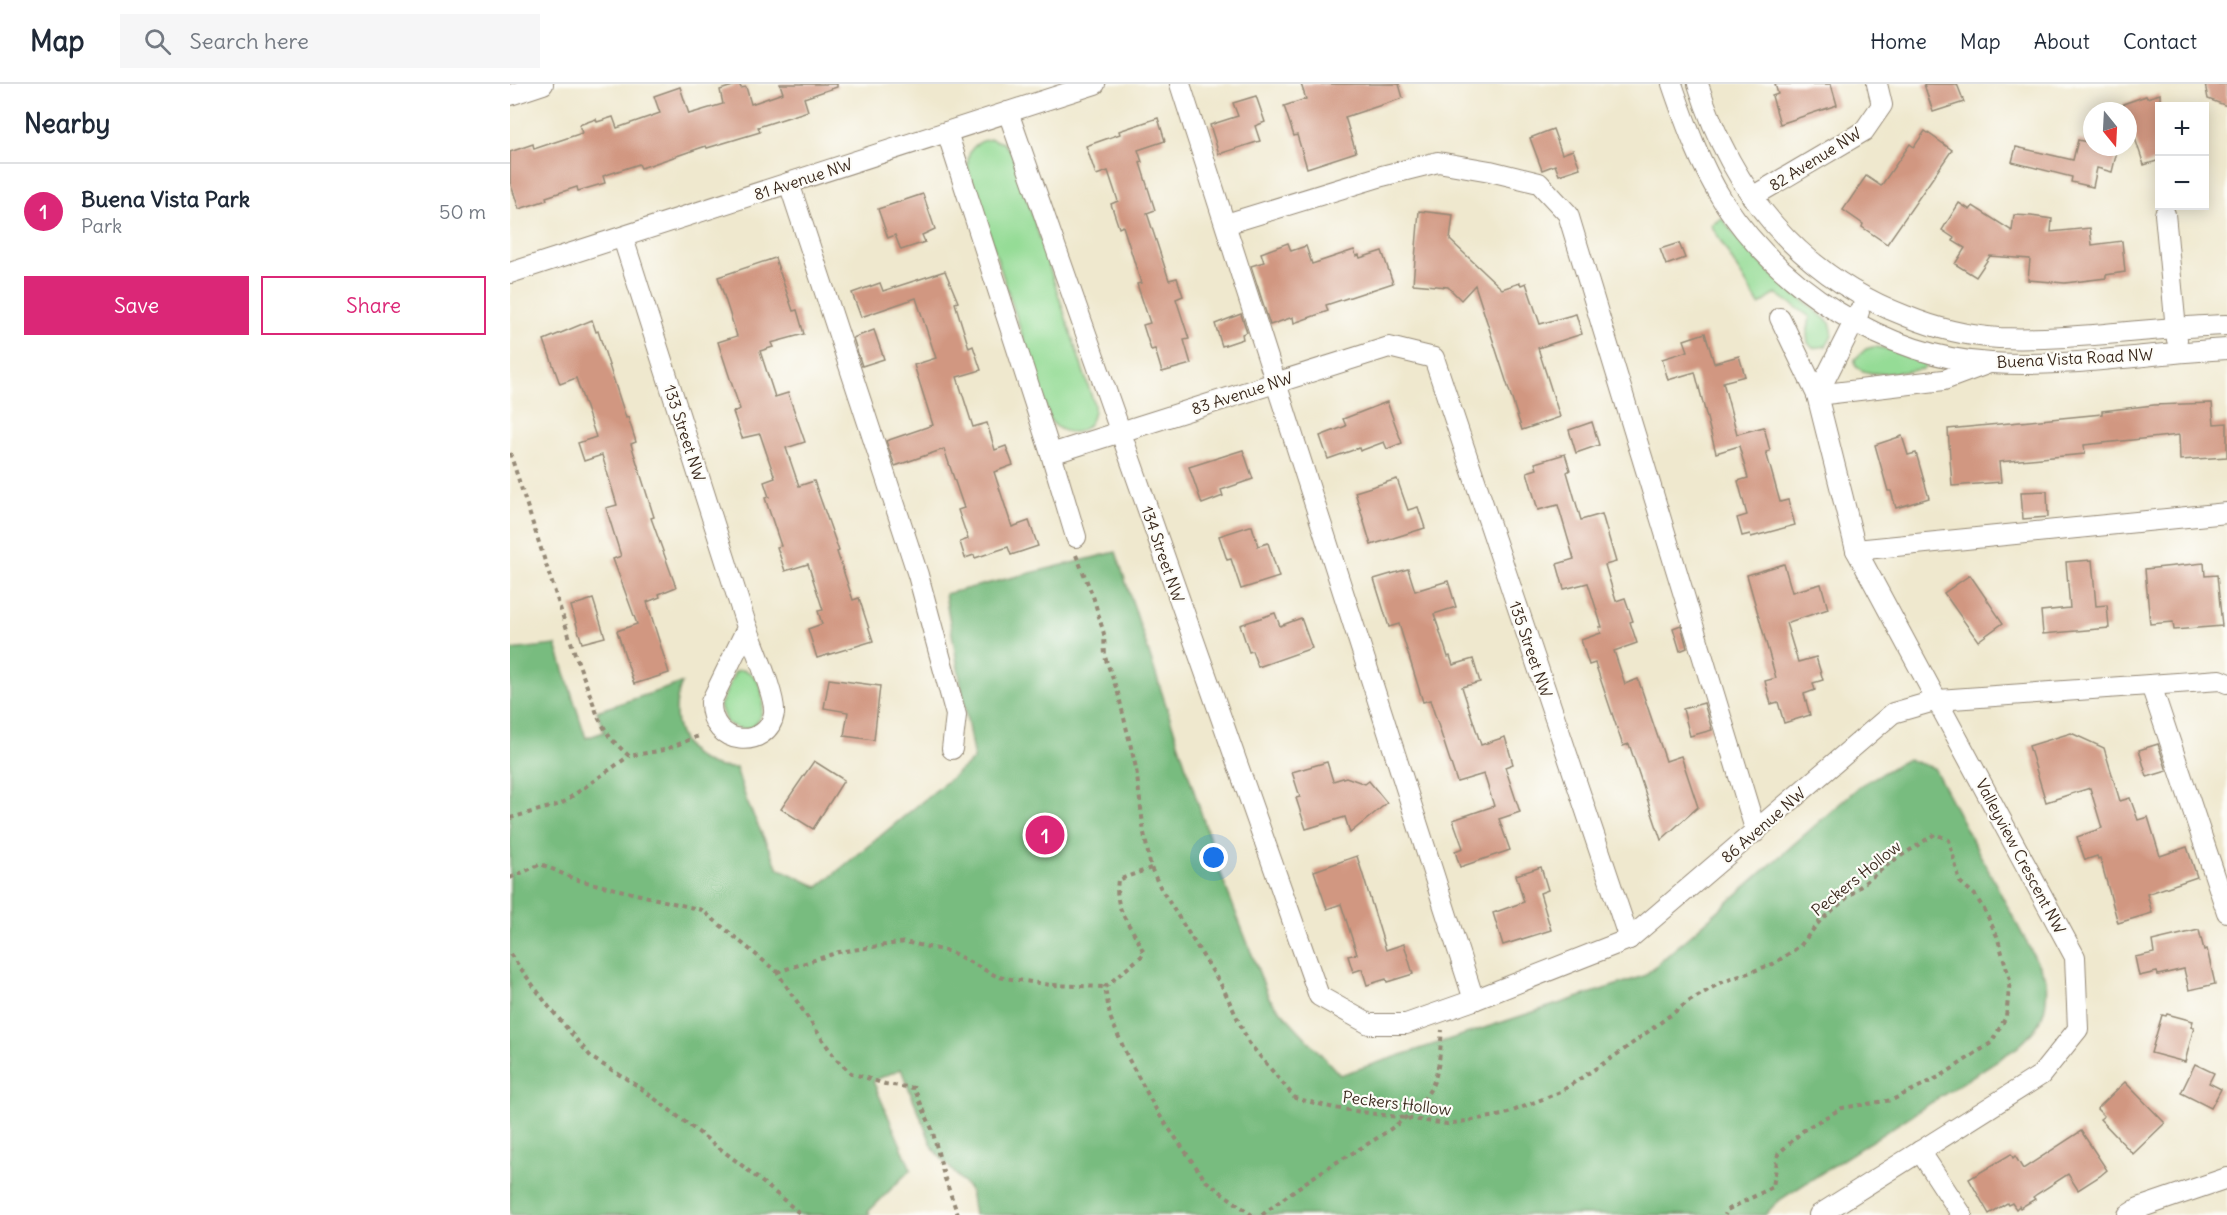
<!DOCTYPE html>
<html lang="en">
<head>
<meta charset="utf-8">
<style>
  body { margin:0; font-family:Delius,sans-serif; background:#f6f6f7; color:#1f2937 }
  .controls { position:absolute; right:18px; top:18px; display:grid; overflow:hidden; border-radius:0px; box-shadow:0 3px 15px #0003 }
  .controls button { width:54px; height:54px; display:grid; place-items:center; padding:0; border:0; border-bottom:2px solid #e0e1e3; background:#fff; color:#1f2937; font:30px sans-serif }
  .compass { position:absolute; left:1573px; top:18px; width:54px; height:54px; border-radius:50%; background:#fff; box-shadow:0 3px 15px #0003; rotate:162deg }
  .you { position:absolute; left:704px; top:774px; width:21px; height:21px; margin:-15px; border:4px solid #fff; border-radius:50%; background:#1a73e8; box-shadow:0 0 0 9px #1a73e833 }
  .badge { display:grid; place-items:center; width:39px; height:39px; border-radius:50%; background:#db2777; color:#fff; font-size:20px; font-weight:700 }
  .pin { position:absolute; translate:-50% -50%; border:3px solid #fff; box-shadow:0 2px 6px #0006 }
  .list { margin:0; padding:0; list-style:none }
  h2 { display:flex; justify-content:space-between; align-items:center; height:78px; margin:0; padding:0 24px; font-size:26px }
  h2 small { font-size:20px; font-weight:400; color:#747a83 }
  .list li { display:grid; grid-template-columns:39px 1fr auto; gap:18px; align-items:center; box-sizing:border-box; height:96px; padding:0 24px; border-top:2px solid #e0e1e3 }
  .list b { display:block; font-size:22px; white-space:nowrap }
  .list p { margin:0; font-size:20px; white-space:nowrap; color:#747a83 }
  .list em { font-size:20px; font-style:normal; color:#747a83 }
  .actions { display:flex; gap:12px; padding:18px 24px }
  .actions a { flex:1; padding:14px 0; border:2px solid #db2777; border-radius:0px; text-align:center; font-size:21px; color:#db2777 }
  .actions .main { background:#db2777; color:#fff }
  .icon { flex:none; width:33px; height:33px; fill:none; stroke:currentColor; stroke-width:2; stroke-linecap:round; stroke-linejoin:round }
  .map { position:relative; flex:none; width:1717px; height:1131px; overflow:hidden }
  header { display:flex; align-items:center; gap:36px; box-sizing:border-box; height:84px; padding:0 30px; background:#fff; border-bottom:2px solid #e0e1e3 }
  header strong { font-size:28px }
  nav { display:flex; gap:33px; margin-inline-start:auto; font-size:21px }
  .search { width:420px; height:54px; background:#f6f6f7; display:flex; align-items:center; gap:15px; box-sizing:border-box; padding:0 21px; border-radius:0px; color:#747a83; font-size:22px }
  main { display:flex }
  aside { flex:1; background:#fff }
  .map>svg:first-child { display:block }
  .green { fill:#95dc96; stroke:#68835a; stroke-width:1.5 }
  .forest { fill:#78bc7f; stroke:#5a734e; stroke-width:1.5 }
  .building { fill:#d19781 }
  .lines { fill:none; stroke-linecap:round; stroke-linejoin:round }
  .minor-casing { stroke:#958976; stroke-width:22 }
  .path { stroke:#958976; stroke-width:4; stroke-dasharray:4.5 4.5; stroke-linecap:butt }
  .minor { stroke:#fff; stroke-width:20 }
  .labels { text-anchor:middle; stroke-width:4.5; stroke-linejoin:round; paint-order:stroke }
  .street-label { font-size:16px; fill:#3b2a1e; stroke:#fdfcf7 }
</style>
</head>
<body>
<header>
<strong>Map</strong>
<div class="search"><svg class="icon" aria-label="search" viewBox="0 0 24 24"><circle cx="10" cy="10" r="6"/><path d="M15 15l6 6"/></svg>Search here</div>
<nav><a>Home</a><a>Map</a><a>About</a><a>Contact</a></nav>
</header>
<main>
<aside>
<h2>Nearby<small></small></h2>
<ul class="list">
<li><span class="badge">1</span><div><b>Buena Vista Park</b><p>Park</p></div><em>50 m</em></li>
</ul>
<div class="actions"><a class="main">Save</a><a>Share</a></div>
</aside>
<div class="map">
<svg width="1717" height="1131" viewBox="0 0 1717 1131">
  <rect width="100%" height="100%" fill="#fdfcf7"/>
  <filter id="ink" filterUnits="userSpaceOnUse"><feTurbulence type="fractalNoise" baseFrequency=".0167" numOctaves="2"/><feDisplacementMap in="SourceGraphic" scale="12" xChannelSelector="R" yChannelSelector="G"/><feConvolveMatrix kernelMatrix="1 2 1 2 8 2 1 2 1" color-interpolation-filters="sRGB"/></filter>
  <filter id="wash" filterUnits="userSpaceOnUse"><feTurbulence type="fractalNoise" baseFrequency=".008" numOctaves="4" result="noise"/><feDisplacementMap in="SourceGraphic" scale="24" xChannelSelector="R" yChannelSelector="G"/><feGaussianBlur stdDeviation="1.35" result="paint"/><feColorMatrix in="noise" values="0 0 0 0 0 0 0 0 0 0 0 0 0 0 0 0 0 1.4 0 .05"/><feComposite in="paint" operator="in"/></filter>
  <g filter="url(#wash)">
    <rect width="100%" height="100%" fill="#efe8ce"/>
    <g class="green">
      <path d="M 481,55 L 493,59 L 502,69 L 584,320 C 586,349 557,358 540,336 L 458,85 C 456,68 464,57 481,55 Z"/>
      <path d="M 1212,134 L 1231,159 L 1263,191 L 1320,239 C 1324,248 1322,254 1316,262 L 1303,264 L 1298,259 L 1297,251 L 1300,233 L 1267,210 C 1260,212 1256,218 1249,221 L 1201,141 Z"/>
      <path d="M 1363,263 C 1382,264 1399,271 1416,278 L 1417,281 L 1413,285 C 1396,287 1356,296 1345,281 L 1345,275 L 1356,265 Z"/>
      <path d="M 229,586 C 263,584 262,669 216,638 L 210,622 L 225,588 Z"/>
    </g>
    <path class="forest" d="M 606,468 L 713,796 L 759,914 L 830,991 L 1134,892 L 1351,701 L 1397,675 L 1424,684 L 1536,895 C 1539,927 1531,942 1508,963 L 1268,1117 L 1255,1131 L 464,1131 L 460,1106 L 424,1066 L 391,985 L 363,997 L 401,1085 L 358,1128 L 360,1131 L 0,1131 L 0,566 L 46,561 L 76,654 L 94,648 L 87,627 L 172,599 C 154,641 177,686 226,684 L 237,718 L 268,784 L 308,803 L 464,675 L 435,510 Z"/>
    <g id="blocks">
      <g class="building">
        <path d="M 229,0 L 231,4 L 236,3 L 241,20 L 273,9 L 270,0 L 327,0 L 327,3 L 294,14 L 298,27 L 248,43 L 250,48 L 197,64 L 196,62 L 131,84 L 129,80 L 93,92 L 95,99 L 68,107 L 67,103 L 36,113 L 37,116 L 9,125 L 0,98 L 0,68 L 23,60 L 24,65 L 72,49 L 69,41 L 86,35 L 87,38 L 103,33 L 107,44 L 150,29 L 144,12 L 170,3 L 179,30 L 213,20 L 210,6 Z"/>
        <path d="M 791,0 L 889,0 L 893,14 L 835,33 L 846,68 L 797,84 L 787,51 L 784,52 L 774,22 L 796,15 Z"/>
        <path d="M 1265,0 L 1321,0 L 1327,21 L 1270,40 L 1262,12 L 1268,10 Z"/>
        <path d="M 1414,0 L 1447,0 L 1454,18 L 1423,28 Z"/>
        <path d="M 1695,0 L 1717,0 L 1717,22 L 1698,15 Z"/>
        <path d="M 1650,10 L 1650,76 L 1634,81 L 1618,33 L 1618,27 L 1616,27 L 1613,20 L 1636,12 L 1637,14 Z"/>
        <path d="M 746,12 L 755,38 L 745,42 L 750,57 L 709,70 L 700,41 L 728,32 L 723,19 Z"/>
        <path d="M 648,34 L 655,57 L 628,66 L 632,78 L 630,79 L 645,126 L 637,129 L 659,196 L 667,194 L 673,212 L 666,215 L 679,255 L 674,256 L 681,280 L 652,288 L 645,265 L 641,266 L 633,241 L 640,239 L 627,200 L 631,199 L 613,142 L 609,144 L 601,120 L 608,117 L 598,87 L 586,91 L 576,62 L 610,50 L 609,47 Z"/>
        <path d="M 1043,45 L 1052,70 L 1063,66 L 1070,84 L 1049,91 L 1045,81 L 1032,86 L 1020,54 Z"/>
        <path d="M 1415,47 L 1442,66 L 1377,160 L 1352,143 L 1353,140 L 1333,126 L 1356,92 L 1371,102 L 1400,60 L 1404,63 Z"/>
        <path d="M 1568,56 L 1582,59 L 1582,63 L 1608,63 L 1602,88 L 1587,84 L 1583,103 L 1561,98 L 1562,93 L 1502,78 L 1506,63 L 1563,76 Z"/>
        <path d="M 413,110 L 425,145 L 412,151 L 415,158 L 391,166 L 385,151 L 378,154 L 368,125 Z"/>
        <path d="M 1449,119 L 1460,126 L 1463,122 L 1502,147 L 1504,131 L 1521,132 L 1542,135 L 1541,148 L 1580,144 L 1582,161 L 1612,157 L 1615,188 L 1596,191 L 1596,194 L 1555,199 L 1518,196 L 1520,175 L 1480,172 L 1466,193 L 1445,180 L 1455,164 L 1443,157 L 1444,154 L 1432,146 Z"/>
        <path d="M 909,127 L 943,131 L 940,156 L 992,205 L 1010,199 L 1011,201 L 1016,199 L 1030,240 L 1066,230 L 1072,250 L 1028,264 L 1050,333 L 1012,346 L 965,201 L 951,216 L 938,203 L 903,200 Z"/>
        <path d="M 778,159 L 781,167 L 796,162 L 802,180 L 844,166 L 846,172 L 849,171 L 850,174 L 872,167 L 883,199 L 816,221 L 818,227 L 784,239 L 783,233 L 760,241 L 741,182 L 754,178 L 751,169 Z"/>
        <path d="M 1169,159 L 1175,174 L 1156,181 L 1150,165 Z"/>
        <path d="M 265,174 L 283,227 L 287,226 L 294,250 L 261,259 L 263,263 L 250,267 L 265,313 L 278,309 L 295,358 L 276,364 L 289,402 L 304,397 L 329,467 L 327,468 L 343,516 L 349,514 L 363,557 L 307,574 L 298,545 L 312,540 L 308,527 L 313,526 L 298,480 L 275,487 L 267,463 L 271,462 L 255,414 L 259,413 L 254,398 L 265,394 L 250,350 L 232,354 L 223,328 L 230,325 L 208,258 L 227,252 L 208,193 Z"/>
        <path d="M 435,187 L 448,218 L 445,219 L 459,264 L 463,262 L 471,286 L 447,293 L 463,343 L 477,339 L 485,366 L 496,362 L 503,381 L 484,388 L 502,443 L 519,437 L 528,462 L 501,471 L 498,463 L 465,474 L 464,471 L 455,474 L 450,458 L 458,455 L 448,426 L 454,424 L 434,365 L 385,382 L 376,357 L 423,341 L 404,281 L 426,274 L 406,214 L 351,233 L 342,209 L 370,199 L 373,207 Z"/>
        <path d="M 731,230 L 737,248 L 732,250 L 733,255 L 712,262 L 705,240 Z"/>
        <path d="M 82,236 L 86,248 L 88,247 L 116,334 L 118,333 L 126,358 L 121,360 L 144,433 L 141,434 L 166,503 L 149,510 L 150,513 L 137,518 L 159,589 L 124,600 L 107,547 L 127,540 L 103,475 L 111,472 L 96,424 L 107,421 L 92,371 L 74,377 L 68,359 L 86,353 L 66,294 L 50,300 L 34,256 Z"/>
        <path d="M 364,246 L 374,275 L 352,282 L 343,254 Z"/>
        <path d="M 1195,249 L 1204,279 L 1229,272 L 1235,292 L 1213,298 L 1227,350 L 1254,343 L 1260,367 L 1256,368 L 1270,418 L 1278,416 L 1285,441 L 1241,453 L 1240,450 L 1232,452 L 1227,434 L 1237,431 L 1228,397 L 1238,394 L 1229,362 L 1206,369 L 1185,288 L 1158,296 L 1152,275 L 1178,267 L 1174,256 Z"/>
        <path d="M 877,318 L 892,359 L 877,365 L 874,358 L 850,367 L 849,364 L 818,375 L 810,352 L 836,342 L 833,335 Z"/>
        <path d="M 1702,319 L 1704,340 L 1717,339 L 1717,373 L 1670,376 L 1669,351 L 1574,361 L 1575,370 L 1489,378 L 1491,398 L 1442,402 L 1438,345 L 1592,330 L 1592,327 L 1644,321 Z"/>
        <path d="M 1082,338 L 1089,361 L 1066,369 L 1059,346 Z"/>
        <path d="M 1392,352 L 1398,371 L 1406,369 L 1419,414 L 1386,424 L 1381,407 L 1378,407 L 1365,361 Z"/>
        <path d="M 733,366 L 743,395 L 711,406 L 713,412 L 692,420 L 679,383 Z"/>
        <path d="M 1055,370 L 1060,386 L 1057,388 L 1071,436 L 1092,430 L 1106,478 L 1095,481 L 1106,517 L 1115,514 L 1123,537 L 1120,538 L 1127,559 L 1104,567 L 1115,600 L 1128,595 L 1156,677 L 1171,672 L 1188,723 L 1151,756 L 1119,660 L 1113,662 L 1085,579 L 1079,581 L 1071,556 L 1091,549 L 1089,543 L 1092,543 L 1078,499 L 1054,505 L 1047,480 L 1064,475 L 1048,421 L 1028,426 L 1017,388 L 1027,385 L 1025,379 Z"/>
        <path d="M 887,395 L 898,426 L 908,423 L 915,444 L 861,461 L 845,408 Z"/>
        <path d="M 1537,407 L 1538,433 L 1513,435 L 1511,408 Z"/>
        <path d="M 740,442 L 742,442 L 748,462 L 758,459 L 769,493 L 731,505 L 721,475 L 717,476 L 709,452 Z"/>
        <path d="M 1582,476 L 1586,522 L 1597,521 L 1599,544 L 1533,550 L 1531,527 L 1560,524 L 1556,478 Z"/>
        <path d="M 1694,479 L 1695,492 L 1707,491 L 1712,542 L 1664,546 L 1663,538 L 1640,540 L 1635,485 Z"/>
        <path d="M 1274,480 L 1282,508 L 1311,500 L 1318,525 L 1276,539 L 1288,578 L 1306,573 L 1313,596 L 1303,599 L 1305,606 L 1294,610 L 1300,631 L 1274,639 L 1268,618 L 1261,620 L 1255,597 L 1266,594 L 1237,491 Z"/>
        <path d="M 898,485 L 905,507 L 938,497 L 946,523 L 924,530 L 938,573 L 940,572 L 943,581 L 963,575 L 970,598 L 952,603 L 971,661 L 995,653 L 1003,680 L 995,683 L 1010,728 L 989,735 L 1000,766 L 950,783 L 945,767 L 953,764 L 943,736 L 984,722 L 974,690 L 947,698 L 920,616 L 913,618 L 889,540 L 879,543 L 864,495 Z"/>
        <path d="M 1460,491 L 1493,539 L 1468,557 L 1434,509 Z"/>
        <path d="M 83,515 L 95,553 L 72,559 L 61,522 Z"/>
        <path d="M 765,529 L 770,542 L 791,534 L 802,564 L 748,583 L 742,567 L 739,568 L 730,541 Z"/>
        <path d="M 1171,541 L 1177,564 L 1170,567 L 1163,544 Z"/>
        <path d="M 319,595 L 370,602 L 364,656 L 334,652 L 338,628 L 314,624 Z"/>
        <path d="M 1194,619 L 1202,646 L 1180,652 L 1173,625 Z"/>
        <path d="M 1561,649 L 1594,664 L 1610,717 L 1620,714 L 1628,736 L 1638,733 L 1650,772 L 1677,763 L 1687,793 L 1637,810 L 1642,829 L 1608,839 L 1590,774 L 1588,775 L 1587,772 L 1575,776 L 1567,753 L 1592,744 L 1580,704 L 1536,718 L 1519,662 Z"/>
        <path d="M 1648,660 L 1657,687 L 1637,693 L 1629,666 Z"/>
        <path d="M 304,677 L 334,696 L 303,745 L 271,725 Z"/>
        <path d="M 817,678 L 823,697 L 836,693 L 855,700 L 859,697 L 877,719 L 840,749 L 835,733 L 796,745 L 786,714 L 790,713 L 782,688 Z"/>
        <path d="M 847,772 L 876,866 L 894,860 L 903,890 L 877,898 L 876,895 L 857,901 L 852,885 L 843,888 L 838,872 L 847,870 L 831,820 L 817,825 L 804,787 Z"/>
        <path d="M 1031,783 L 1038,806 L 1030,809 L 1041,846 L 993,861 L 983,829 L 1014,818 L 1006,791 Z"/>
        <path d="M 1689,846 L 1694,866 L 1697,865 L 1705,900 L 1679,906 L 1674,885 L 1648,891 L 1647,888 L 1629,892 L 1625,873 L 1644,869 L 1642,857 Z"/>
        <path d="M 1657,930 L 1683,937 L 1681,943 L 1684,943 L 1675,978 L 1641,969 L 1652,931 L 1656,932 Z"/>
        <path d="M 1685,980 L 1704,989 L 1699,999 L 1711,1005 L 1701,1024 L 1671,1009 Z"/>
        <path d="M 1615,998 L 1655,1039 L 1623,1070 L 1590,1035 L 1594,1032 L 1587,1025 Z"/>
        <path d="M 1571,1047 L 1597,1086 L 1590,1092 L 1568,1106 L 1558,1090 L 1527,1110 L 1523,1113 L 1525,1115 L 1510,1124 L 1509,1122 L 1506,1125 L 1502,1119 L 1498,1121 L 1497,1119 L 1479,1130 L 1459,1095 L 1501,1070 L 1503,1074 L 1505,1072 L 1513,1085 Z"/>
      </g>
    </g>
  </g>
  <g filter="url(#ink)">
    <use href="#blocks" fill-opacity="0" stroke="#958976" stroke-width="1.5"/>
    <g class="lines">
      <defs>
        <g id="minor">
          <path d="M 670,0 L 964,916"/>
          <path d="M 1162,0 C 1176,41 1190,80 1213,117 C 1270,204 1374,273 1481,279 C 1559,284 1639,269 1717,265"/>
          <path d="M 1188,0 C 1222,108 1289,191 1396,232 C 1425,244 1458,252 1489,254 C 1564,257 1642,243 1717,241"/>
          <path d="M 0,11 L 33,0"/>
          <path d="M 498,28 L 809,912 L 859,940 L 896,940 L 964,916 L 1119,855 L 1383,629 L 1428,616 L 1710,596 L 1717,599"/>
          <path d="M 437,48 L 541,370 L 566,453"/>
          <path d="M 279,99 L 408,491 L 446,631 L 442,665"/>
          <path d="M 1242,113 L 1354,47 L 1372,21 L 1367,0"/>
          <path d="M 1655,130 L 1667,256"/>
          <path d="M 716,140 L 872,92 L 928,78 L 980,87 L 1029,99 L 1058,130 L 1246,748"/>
          <path d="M 113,154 C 153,280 193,407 234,534 C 240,554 266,611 264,629 C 259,666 200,664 201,618 L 237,544"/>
          <path d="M 0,189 L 585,0"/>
          <path d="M 1270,234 L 1307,311 L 1346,466 L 1565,873 L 1568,945 L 1531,991 L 1309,1131"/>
          <path d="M 1307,311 L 1434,296 L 1477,280"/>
          <path d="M 1307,311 L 1349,228"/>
          <path d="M 541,370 L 879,263 L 924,274 L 1119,855"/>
          <path d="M 1346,466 L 1717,429"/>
          <path d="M 1641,601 L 1717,828"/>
          <path d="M 1410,1067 L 1452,1131"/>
          <path d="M 1618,1131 L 1629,1124 L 1717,1094"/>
        </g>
      </defs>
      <use href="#minor" class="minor-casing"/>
      <g class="path">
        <path d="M 0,369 L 64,567 L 89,635 L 101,655 L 119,672 L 154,666 L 191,651"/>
        <path d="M 566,471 L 583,512 L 594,550 L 595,573 L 608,609 L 626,684 L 634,749 L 641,784 L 651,805 L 713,904 L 739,959 L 785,1014 L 824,1024 L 937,1040 L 993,1031 L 1050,1008 L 1112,967 L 1178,918 L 1210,899 L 1263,880 L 1290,862 L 1310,837 L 1353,800 L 1380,779 L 1425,750 L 1439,756 L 1450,798 L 1465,811 L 1475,827 L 1487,852 L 1500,896 L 1496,933 L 1481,959 L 1431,992 L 1382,1016 L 1332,1024 L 1295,1045 L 1268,1070 L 1263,1103 L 1217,1126 L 1215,1131"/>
        <path d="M 0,734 L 51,720 L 119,672"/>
        <path d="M 641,784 L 608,796 C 603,831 624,841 634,870 L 595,903 L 600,933 L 618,974 L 648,1029 L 696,1097 L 742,1131"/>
        <path d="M 0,794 L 31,780 L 64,795 L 192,826 L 267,888 L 325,974 L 341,989 L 375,1000 L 404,1004 L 422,1045 L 434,1092 L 448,1131"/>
        <path d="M 0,870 L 39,923 L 82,974 L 128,1002 L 234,1083 L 292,1131"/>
        <path d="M 267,888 L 329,868 L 395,858 L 441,868 L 488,893 L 541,901 L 595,903"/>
        <path d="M 752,1131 C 770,1117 788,1103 808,1090 C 843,1066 899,1043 921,1004 C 930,987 930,965 932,946"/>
      </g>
      <use href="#minor" class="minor"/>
    </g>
  </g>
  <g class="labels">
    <g class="street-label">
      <text transform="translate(1305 75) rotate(-32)" y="6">82 Avenue NW</text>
      <text transform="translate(293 95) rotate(-18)" y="6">81 Avenue NW</text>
      <text transform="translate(1565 274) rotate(-3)" y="6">Buena Vista Road NW</text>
      <text transform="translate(732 309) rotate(-18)" y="6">83 Avenue NW</text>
      <text transform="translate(175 349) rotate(72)" y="6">133 Street NW</text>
      <text transform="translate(653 470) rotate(71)" y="6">134 Street NW</text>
      <text transform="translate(1021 565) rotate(71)" y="6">135 Street NW</text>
      <text transform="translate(1253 741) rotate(-41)" y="6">86 Avenue NW</text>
      <text transform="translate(1511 772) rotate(62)" y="6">Valleyview Crescent NW</text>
      <text transform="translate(1346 794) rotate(-39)" y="6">Peckers Hollow</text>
      <text transform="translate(887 1019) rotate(7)" y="6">Peckers Hollow</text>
    </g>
  </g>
</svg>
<div class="controls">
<button>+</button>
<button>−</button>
</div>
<svg class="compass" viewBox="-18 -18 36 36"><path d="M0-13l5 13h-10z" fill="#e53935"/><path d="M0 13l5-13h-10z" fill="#747a83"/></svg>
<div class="you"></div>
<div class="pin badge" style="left:535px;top:751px">1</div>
</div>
</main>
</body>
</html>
